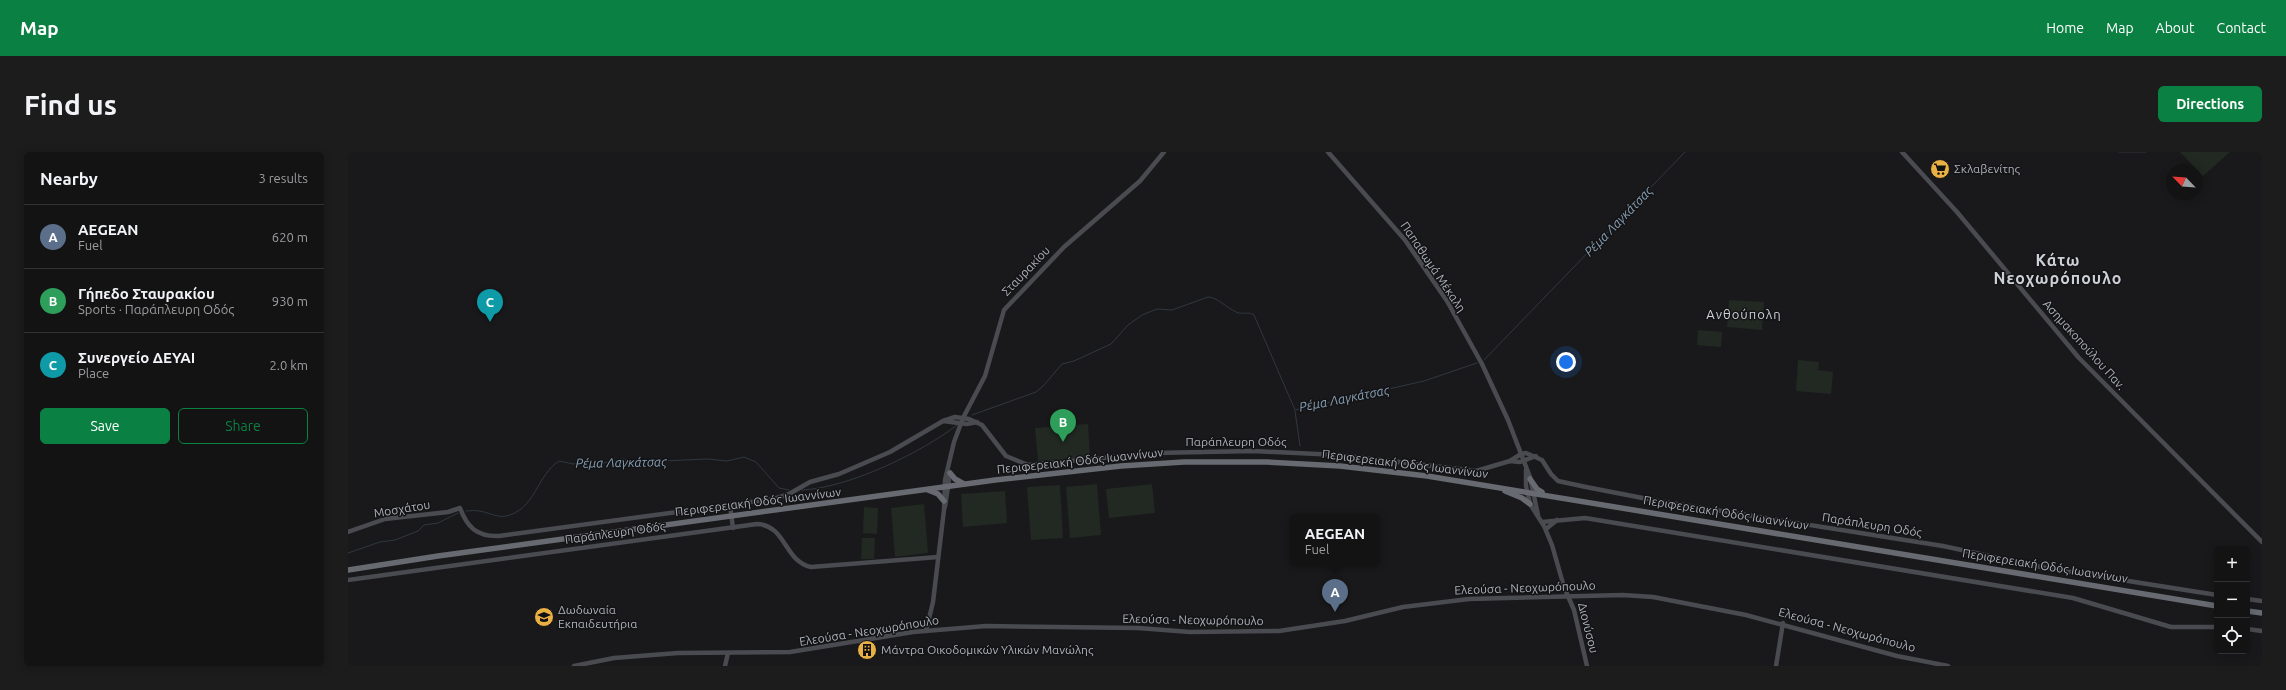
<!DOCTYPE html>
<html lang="en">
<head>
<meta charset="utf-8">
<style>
  body { margin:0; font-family:Ubuntu,sans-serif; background:#1c1c1d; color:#f1f3f6 }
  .controls { position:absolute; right:12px; bottom:12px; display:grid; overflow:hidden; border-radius:6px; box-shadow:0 2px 10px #0003 }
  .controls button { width:36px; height:36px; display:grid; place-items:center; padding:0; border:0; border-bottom:1px solid #323234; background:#131314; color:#f1f3f6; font:20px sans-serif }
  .compass { position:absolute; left:1818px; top:12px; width:36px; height:36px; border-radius:50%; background:#131314; box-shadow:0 2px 10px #0003; rotate:295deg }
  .you { position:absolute; left:1218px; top:210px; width:14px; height:14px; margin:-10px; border:3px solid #fff; border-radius:50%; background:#1a73e8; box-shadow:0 0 0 6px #1a73e833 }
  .badge { display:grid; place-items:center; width:26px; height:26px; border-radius:50%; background:#0b8043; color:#fff; font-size:13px; font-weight:700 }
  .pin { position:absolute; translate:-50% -33px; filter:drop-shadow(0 1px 2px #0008) }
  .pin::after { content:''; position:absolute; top:21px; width:14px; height:12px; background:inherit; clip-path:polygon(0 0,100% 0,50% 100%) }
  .popup { position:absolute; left:942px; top:362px; width:90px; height:52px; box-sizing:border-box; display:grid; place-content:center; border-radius:6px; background:#131314; filter:drop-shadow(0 1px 3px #0005); font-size:13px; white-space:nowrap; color:#9d9ea0 }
  .popup b { font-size:15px; color:#f1f3f6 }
  .popup::after { content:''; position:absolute; left:50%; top:100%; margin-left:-8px; border:8px solid transparent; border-top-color:#131314 }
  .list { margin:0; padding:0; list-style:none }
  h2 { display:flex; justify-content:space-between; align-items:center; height:52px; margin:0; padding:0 16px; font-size:17px }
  h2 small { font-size:13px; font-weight:400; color:#9d9ea0 }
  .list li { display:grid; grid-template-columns:26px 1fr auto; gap:12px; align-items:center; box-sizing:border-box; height:64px; padding:0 16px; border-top:1px solid #323234 }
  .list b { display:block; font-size:15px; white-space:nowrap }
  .list p { margin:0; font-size:13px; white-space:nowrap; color:#9d9ea0 }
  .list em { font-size:13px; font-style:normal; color:#9d9ea0 }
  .actions { display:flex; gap:8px; padding:12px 16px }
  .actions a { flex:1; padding:9px 0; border:1px solid #0b8043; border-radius:6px; text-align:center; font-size:14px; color:#0b8043 }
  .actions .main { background:#0b8043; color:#fff }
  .icon { flex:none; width:22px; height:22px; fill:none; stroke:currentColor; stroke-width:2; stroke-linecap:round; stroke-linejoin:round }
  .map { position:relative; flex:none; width:1914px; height:514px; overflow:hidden; border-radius:6px }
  header { display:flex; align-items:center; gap:24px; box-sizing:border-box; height:56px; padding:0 20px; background:#0b8043; color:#fff }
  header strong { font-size:19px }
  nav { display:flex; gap:22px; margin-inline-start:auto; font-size:14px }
  .intro { display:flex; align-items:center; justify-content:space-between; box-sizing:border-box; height:96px; padding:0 24px }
  h1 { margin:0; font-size:28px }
  .button { padding:10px 18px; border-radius:6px; background:#0b8043; color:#fff; font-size:14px; font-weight:700 }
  main { display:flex; gap:24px; padding:0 24px }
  aside { flex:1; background:#131314; border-radius:6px; box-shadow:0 2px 10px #0003 }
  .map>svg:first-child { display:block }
  .green { fill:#212922 }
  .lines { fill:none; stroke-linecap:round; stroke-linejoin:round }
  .stream { stroke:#30383f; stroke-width:1 }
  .secondary { stroke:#494b50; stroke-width:4.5 }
  .highway { stroke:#676a71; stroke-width:5.5 }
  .labels { text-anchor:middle; stroke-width:3; stroke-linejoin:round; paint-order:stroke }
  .poi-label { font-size:12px; fill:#adb1ba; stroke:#141416; text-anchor:start }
  .street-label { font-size:12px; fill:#adb1ba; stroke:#141416 }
  .water-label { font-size:13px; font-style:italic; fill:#869eb3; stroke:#141416 }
  .neighbourhood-label { font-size:13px; letter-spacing:1px; fill:#cdd0d7; stroke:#141416 }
  .district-label { font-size:16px; font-weight:bold; letter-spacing:1px; fill:#cdd0d7; stroke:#141416 }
</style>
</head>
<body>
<header>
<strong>Map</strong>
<nav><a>Home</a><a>Map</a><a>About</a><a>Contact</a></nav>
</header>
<div class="intro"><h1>Find us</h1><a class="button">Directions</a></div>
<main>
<aside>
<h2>Nearby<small>3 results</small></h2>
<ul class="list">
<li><span class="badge" style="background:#5c6f8a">A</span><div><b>AEGEAN</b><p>Fuel</p></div><em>620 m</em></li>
<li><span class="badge" style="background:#2e9e5b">B</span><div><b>Γήπεδο Σταυρακίου</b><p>Sports · Παράπλευρη Οδός</p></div><em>930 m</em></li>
<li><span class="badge" style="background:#0f9aa8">C</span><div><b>Συνεργείο ΔΕΥΑΙ</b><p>Place</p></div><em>2.0 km</em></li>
</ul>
<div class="actions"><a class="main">Save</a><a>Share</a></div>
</aside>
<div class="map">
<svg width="1914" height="514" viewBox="0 0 1914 514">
  <rect width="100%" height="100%" fill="#19191b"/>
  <g class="green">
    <path d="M 1832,0 L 1882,0 L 1855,24 Z"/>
    <path d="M 1381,148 L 1416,150 L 1414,178 L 1379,175 Z"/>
    <path d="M 1350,178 L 1374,180 L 1373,195 L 1349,193 Z"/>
    <path d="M 1450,208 L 1471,210 L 1470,218 L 1485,220 L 1483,242 L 1448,239 Z"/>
    <path d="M 740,272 L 742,305 L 690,309 L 687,276 Z"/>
    <path d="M 749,332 L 753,383 L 722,386 L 718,335 Z"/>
    <path d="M 804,332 L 807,361 L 761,366 L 758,337 Z"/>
    <path d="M 712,333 L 715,386 L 683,388 L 679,335 Z"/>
    <path d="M 657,339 L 659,371 L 615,375 L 613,342 Z"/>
    <path d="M 576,352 L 580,401 L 547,405 L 543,356 Z"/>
    <path d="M 516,355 L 530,356 L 529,382 L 515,381 Z"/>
    <path d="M 514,386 L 527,386 L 526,407 L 513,407 Z"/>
  </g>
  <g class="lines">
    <g class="stream">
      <path d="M 1771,0 L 1798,0"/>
      <path d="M 1136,208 L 1337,0"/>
      <path d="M 947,259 L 952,294"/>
      <path d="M 624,263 L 688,240 L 696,233 L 714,212 L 726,209 L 763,192 L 780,173 L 794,163 L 809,157 L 824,158 L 860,145 C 869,145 879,156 888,160 C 894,163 900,159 906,163 L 947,258 L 1076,229 L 1129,211"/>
      <path d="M 454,338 C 500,336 573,301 609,273"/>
      <path d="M 118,359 C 122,359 127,358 131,359 C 140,360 149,366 158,364 C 187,358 189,323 211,309 L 225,312 L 241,309 L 251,312 L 275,307 L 291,310 L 360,307 L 379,309 L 396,305 L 408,310 L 431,336 L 441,338"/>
      <path d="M 0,401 L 32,390 L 47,388 L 70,379 L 76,373 L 90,371 L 110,361"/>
    </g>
    <g class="secondary">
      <path d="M 980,0 L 1057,88 L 1099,149 L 1134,212 L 1160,268 L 1182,325 L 1190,363"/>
      <path d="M 1554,0 L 1609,60 L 1731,206 L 1914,390"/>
      <path d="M 595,269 L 619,272 L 629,270"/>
      <path d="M 1162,309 L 1172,310 L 1188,304"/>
      <path d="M 1178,318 L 1178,334 L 1182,352 L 1196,374 L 1204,393 L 1216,435 L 1226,458 L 1239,514"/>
      <path d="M 382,353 L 385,376"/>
      <path d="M 597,355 L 602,321"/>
      <path d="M 1194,370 L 1237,366 L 1725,446 L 1823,475 L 1869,475"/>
      <path d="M 1198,377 L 1209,368"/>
      <path d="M 0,380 L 37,367 L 100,360 L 112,356 C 119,375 129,385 151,384 L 426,347 L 441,342 L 462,330 L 491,322 L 542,300 L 595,269 L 607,265 L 621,267 L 634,273 L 658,304 L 680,313 L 807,301 L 905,299 L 990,303 L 1128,319 L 1162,309 L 1173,302 L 1178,301 L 1194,308 L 1203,322 L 1210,329 L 1238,335 L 1310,349 L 1595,394 L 1698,416 L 1869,443"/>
      <path d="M 0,428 L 409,372 C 438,373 436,409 463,415 L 590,405"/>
      <path d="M 1899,447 L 1914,449"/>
      <path d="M 1899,477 L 1914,479"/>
      <path d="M 578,479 L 585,450 L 596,358 L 597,328 L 606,290 L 615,266 L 637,224 L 656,158 L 716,95 L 792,29 L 816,0"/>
      <path d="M 226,514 L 266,506 L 330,501 L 442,500 L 565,480 L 638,474 L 790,476 L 842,480 L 931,479 L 997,469 L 1055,455 L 1121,447 L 1275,443 L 1305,445 L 1398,463 L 1549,504 L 1600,514"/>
      <path d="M 377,514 L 380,501"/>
      <path d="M 1428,514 L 1435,471"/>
    </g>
    <g class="highway">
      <path d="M 602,321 L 607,327 L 616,332"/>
      <path d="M 1182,327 L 1189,337 L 1194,340"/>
      <path d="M 580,338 L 590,342 L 596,349"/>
      <path d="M 1157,339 L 1174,346 L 1182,352"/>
      <path d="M 0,418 L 90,404 L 647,328 L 773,314 L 836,310 L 918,310 L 992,314 L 1079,324 L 1869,454"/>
      <path d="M 1899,459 L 1914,461"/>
    </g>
  </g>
  <defs>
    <symbol id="supermarket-disc" viewBox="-11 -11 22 22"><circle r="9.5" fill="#e9b043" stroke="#141416"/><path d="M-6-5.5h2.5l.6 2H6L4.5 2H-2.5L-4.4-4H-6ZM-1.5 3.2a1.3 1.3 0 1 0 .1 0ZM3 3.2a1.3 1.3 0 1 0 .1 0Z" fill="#111"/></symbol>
    <symbol id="school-disc" viewBox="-11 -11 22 22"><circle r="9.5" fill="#e9b043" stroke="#141416"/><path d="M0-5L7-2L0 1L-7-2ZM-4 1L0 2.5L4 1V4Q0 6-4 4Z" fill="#111"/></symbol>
    <symbol id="building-disc" viewBox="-11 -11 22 22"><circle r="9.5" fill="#e9b043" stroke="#141416"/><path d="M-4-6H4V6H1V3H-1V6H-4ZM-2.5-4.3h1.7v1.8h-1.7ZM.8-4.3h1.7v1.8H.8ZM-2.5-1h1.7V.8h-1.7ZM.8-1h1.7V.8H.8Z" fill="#111"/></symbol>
  </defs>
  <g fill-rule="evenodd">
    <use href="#supermarket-disc" x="1581" y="6" width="22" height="22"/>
    <use href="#school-disc" x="185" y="454" width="22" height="22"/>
    <use href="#building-disc" x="508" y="487" width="22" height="22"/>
  </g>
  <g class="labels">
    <g class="poi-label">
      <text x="1606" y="21">Σκλαβενίτης</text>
      <text x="210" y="462">Δωδωναία<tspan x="210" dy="14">Εκπαιδευτήρια</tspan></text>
      <text x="533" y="502">Μάντρα Οικοδομικών Υλικών Μανώλης</text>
    </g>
    <g class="street-label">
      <text transform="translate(1085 115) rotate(56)" y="4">Παπαθωμά Μέκαλη</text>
      <text transform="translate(678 119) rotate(-46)" y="4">Σταυρακίου</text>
      <text transform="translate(1736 193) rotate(48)" y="4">Ασημακοπούλου Παν.</text>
      <text x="888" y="294">Παράπλευρη Οδός</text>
      <text transform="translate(732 309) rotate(-6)" y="4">Περιφερειακή Οδός Ιωαννίνων</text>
      <text transform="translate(1057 312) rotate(7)" y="4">Περιφερειακή Οδός Ιωαννίνων</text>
      <text transform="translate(410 350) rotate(-7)" y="4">Περιφερειακή Οδός Ιωαννίνων</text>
      <text transform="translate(54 357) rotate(-9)" y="4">Μοσχάτου</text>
      <text transform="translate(1378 361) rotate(9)" y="4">Περιφερειακή Οδός Ιωαννίνων</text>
      <text transform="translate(1524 373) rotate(9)" y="4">Παράπλευρη Οδός</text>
      <text transform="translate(267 381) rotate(-8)" y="4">Παράπλευρη Οδός</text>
      <text transform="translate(1697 414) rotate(9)" y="4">Περιφερειακή Οδός Ιωαννίνων</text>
      <text transform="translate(1177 436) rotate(-2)" y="4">Ελεούσα - Νεοχωρόπουλο</text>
      <text transform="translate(845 468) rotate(1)" y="4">Ελεούσα - Νεοχωρόπουλο</text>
      <text transform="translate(1240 476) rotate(76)" y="4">Διονύσου</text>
      <text transform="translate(1499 478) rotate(15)" y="4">Ελεούσα - Νεοχωρόπουλο</text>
      <text transform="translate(521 479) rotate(-9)" y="4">Ελεούσα - Νεοχωρόπουλο</text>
    </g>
    <g class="water-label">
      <text transform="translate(1270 69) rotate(-46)" y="5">Ρέμα Λαγκάτσας</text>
      <text transform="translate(996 246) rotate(-11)" y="5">Ρέμα Λαγκάτσας</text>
      <text transform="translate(273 310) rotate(-1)" y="5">Ρέμα Λαγκάτσας</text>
    </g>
    <g class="neighbourhood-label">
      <text x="1396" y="167">Ανθούπολη</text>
    </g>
    <g class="district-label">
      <text x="1710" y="114">Κάτω<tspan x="1710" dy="18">Νεοχωρόπουλο</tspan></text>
    </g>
  </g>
</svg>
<div class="controls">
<button>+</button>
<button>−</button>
<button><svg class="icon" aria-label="locate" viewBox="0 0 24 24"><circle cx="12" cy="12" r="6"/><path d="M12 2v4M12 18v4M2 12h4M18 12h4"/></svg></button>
</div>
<svg class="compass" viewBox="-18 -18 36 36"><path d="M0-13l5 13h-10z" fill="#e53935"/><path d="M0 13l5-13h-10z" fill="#9d9ea0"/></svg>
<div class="you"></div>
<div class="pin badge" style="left:987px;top:460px;background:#5c6f8a">A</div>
<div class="popup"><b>AEGEAN</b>Fuel</div>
<div class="pin badge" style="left:715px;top:290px;background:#2e9e5b">B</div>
<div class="pin badge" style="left:142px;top:170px;background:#0f9aa8">C</div>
</div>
</main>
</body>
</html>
